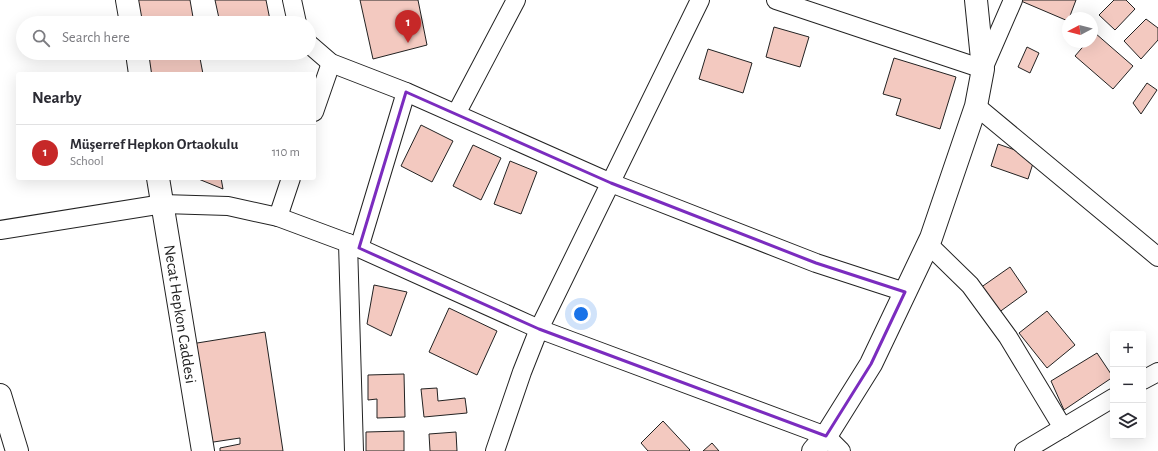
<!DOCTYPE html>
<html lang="en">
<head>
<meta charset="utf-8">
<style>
  body { margin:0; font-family:"Alegreya Sans",sans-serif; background:#f7f7f7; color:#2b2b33 }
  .controls { position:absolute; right:12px; bottom:12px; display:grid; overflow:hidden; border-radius:4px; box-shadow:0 4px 16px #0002 }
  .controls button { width:36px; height:36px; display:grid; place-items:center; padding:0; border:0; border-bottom:1px solid #e1e1e2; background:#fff; color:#2b2b33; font:20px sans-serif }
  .compass { position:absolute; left:1062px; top:12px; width:36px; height:36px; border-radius:50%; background:#fff; box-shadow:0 4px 16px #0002; rotate:263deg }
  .you { position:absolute; left:581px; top:314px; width:14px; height:14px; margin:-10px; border:3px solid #fff; border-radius:50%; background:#1a73e8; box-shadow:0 0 0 6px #1a73e833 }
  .badge { display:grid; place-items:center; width:26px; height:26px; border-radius:50%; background:#c62828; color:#fff; font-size:13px; font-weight:700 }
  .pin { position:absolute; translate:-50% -33px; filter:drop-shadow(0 1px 2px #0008) }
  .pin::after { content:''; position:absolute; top:21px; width:14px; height:12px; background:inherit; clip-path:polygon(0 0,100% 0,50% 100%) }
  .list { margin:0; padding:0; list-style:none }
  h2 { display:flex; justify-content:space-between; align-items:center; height:52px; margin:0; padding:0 16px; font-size:17px }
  h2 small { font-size:13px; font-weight:400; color:#7c7c81 }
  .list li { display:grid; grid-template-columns:26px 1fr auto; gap:12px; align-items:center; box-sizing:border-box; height:56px; padding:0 16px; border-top:1px solid #e1e1e2 }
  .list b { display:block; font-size:15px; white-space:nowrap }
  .list p { margin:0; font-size:13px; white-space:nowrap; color:#7c7c81 }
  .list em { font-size:13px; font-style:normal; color:#7c7c81 }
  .icon { flex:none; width:22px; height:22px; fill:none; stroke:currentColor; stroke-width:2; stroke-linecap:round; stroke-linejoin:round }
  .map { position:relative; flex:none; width:1158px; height:451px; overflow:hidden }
  .search { position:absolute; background:#fff; box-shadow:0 4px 16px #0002; left:16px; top:16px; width:300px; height:44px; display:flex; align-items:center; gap:10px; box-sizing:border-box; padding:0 14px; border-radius:22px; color:#7c7c81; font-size:15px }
  .panel { position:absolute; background:#fff; box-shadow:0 4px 16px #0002; left:16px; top:72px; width:300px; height:108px; border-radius:4px }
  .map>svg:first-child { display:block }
  .building { fill:#f3c9c0; stroke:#222 }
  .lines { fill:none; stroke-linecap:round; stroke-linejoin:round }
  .minor-casing { stroke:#222; stroke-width:20 }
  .tertiary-casing { stroke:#222; stroke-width:24 }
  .minor { stroke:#fff; stroke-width:18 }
  .tertiary { stroke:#fff; stroke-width:22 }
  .marked { fill:none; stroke:#7b2cbf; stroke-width:3; stroke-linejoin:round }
  .labels { text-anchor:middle; stroke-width:3; stroke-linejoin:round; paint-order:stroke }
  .street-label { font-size:16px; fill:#222; stroke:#fff }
</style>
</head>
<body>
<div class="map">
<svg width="1158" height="451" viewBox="0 0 1158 451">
  <rect width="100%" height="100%" fill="#fff"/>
  <g class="building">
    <path d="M 135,0 L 190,0 L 194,23 L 139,23 Z"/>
    <path d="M 215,0 L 266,0 L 270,20 L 256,23 L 220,23 Z"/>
    <path d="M 360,0 L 418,0 L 427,45 L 373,59 Z"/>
    <path d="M 1021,0 L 1076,0 L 1068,21 L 1021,1 Z"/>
    <path d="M 1114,0 L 1126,0 L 1135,9 L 1115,30 L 1099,15 Z"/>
    <path d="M 1146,19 L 1158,28 L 1158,40 L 1141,59 L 1124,41 Z"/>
    <path d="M 774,27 L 809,37 L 800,67 L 766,57 Z"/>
    <path d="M 1095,33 L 1133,66 L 1113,89 L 1075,56 L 1087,42 L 1092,42 L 1092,36 Z"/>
    <path d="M 1027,47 L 1039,53 L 1030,73 L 1018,67 Z"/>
    <path d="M 708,49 L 752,63 L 743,93 L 699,79 Z"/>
    <path d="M 145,53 L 199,53 L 203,74 L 148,74 Z"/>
    <path d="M 894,58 L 956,77 L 940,129 L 896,115 L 901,99 L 883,94 Z"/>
    <path d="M 1147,83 L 1157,90 L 1141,114 L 1133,103 Z"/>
    <path d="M 421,125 L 453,141 L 432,182 L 401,166 Z"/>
    <path d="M 998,144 L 1035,157 L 1028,179 L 991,166 Z"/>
    <path d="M 473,145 L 501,158 L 481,200 L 453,186 Z"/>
    <path d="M 510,161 L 537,172 L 521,214 L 494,204 Z"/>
    <path d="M 196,178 L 221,178 L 223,189 Z"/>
    <path d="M 1010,267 L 1027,292 L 998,313 L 980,288 Z"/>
    <path d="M 374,285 L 407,292 L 391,336 L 367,324 Z"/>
    <path d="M 449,308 L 497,331 L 477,375 L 429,352 Z"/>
    <path d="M 1047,311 L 1075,345 L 1047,368 L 1019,333 Z"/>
    <path d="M 265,332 L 283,451 L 220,451 L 220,448 L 240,444 L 240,438 L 207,443 L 191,344 Z"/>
    <path d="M 1097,353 L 1113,377 L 1064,410 L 1051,381 Z"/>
    <path d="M 404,374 L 405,417 L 377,418 L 377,399 L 368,400 L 368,375 Z"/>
    <path d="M 437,388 L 438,401 L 465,398 L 467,413 L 424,417 L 421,389 Z"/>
    <path d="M 663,421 L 690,450 L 689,451 L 648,451 L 641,443 Z"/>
    <path d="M 404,431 L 404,451 L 366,451 L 366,432 Z"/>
    <path d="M 456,432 L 457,451 L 430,451 L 429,434 Z"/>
    <path d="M 712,443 L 719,451 L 703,451 Z"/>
  </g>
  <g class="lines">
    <defs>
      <g id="minor">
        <path d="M 292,0 L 297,23"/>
        <path d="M 776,0 L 983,69 L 1013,0"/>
        <path d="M 309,44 L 331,63 L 406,92 L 611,183 L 816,263 L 905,292"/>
        <path d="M 976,106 L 1158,257"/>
        <path d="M 314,112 L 331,63"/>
        <path d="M 456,114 L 516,0"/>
        <path d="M 278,217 L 291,178"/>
        <path d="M 0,230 L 163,204 L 228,206 L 278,217 L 348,243 L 539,329 L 826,436 L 841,451"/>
        <path d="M 348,243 L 354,451"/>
        <path d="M 928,244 L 970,285 L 1008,337 L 1063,428"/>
        <path d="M 359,248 L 406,92"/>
        <path d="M 1143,380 L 1158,372"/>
        <path d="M 495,451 L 522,372 L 539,329 L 700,0"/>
        <path d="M 1024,451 L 1113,398"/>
      </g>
      <g id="tertiary">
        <path d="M 127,0 L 131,23"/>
        <path d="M 137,53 L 140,74"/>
        <path d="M 158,178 L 203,451"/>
        <path d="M 0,395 L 17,451"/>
        <path d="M 813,451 L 826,436 L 871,364 L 931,238 L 976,106 L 983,69 L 976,0"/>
      </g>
    </defs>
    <use href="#minor" class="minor-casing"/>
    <use href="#tertiary" class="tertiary-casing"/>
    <use href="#minor" class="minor"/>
    <use href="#tertiary" class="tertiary"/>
  </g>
  <path class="marked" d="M 406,92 L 611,183 L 816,263 L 905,292 L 871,364 L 826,436 L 539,329 L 359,248 Z"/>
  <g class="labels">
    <g class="street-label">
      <text transform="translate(181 314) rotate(81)" y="6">Necat Hepkon Caddesi</text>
    </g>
  </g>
</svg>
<div class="controls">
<button>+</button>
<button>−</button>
<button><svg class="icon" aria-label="layers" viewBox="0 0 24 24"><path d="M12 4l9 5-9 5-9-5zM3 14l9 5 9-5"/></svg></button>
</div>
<svg class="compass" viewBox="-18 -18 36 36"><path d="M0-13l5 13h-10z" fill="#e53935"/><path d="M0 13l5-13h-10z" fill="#7c7c81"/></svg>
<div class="you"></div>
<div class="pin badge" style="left:408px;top:43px">1</div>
<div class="search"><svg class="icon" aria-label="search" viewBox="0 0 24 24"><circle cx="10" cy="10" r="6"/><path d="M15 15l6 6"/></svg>Search here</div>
<section class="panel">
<h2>Nearby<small></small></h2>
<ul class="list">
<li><span class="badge">1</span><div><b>Müşerref Hepkon Ortaokulu</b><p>School</p></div><em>110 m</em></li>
</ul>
</section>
</div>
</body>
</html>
